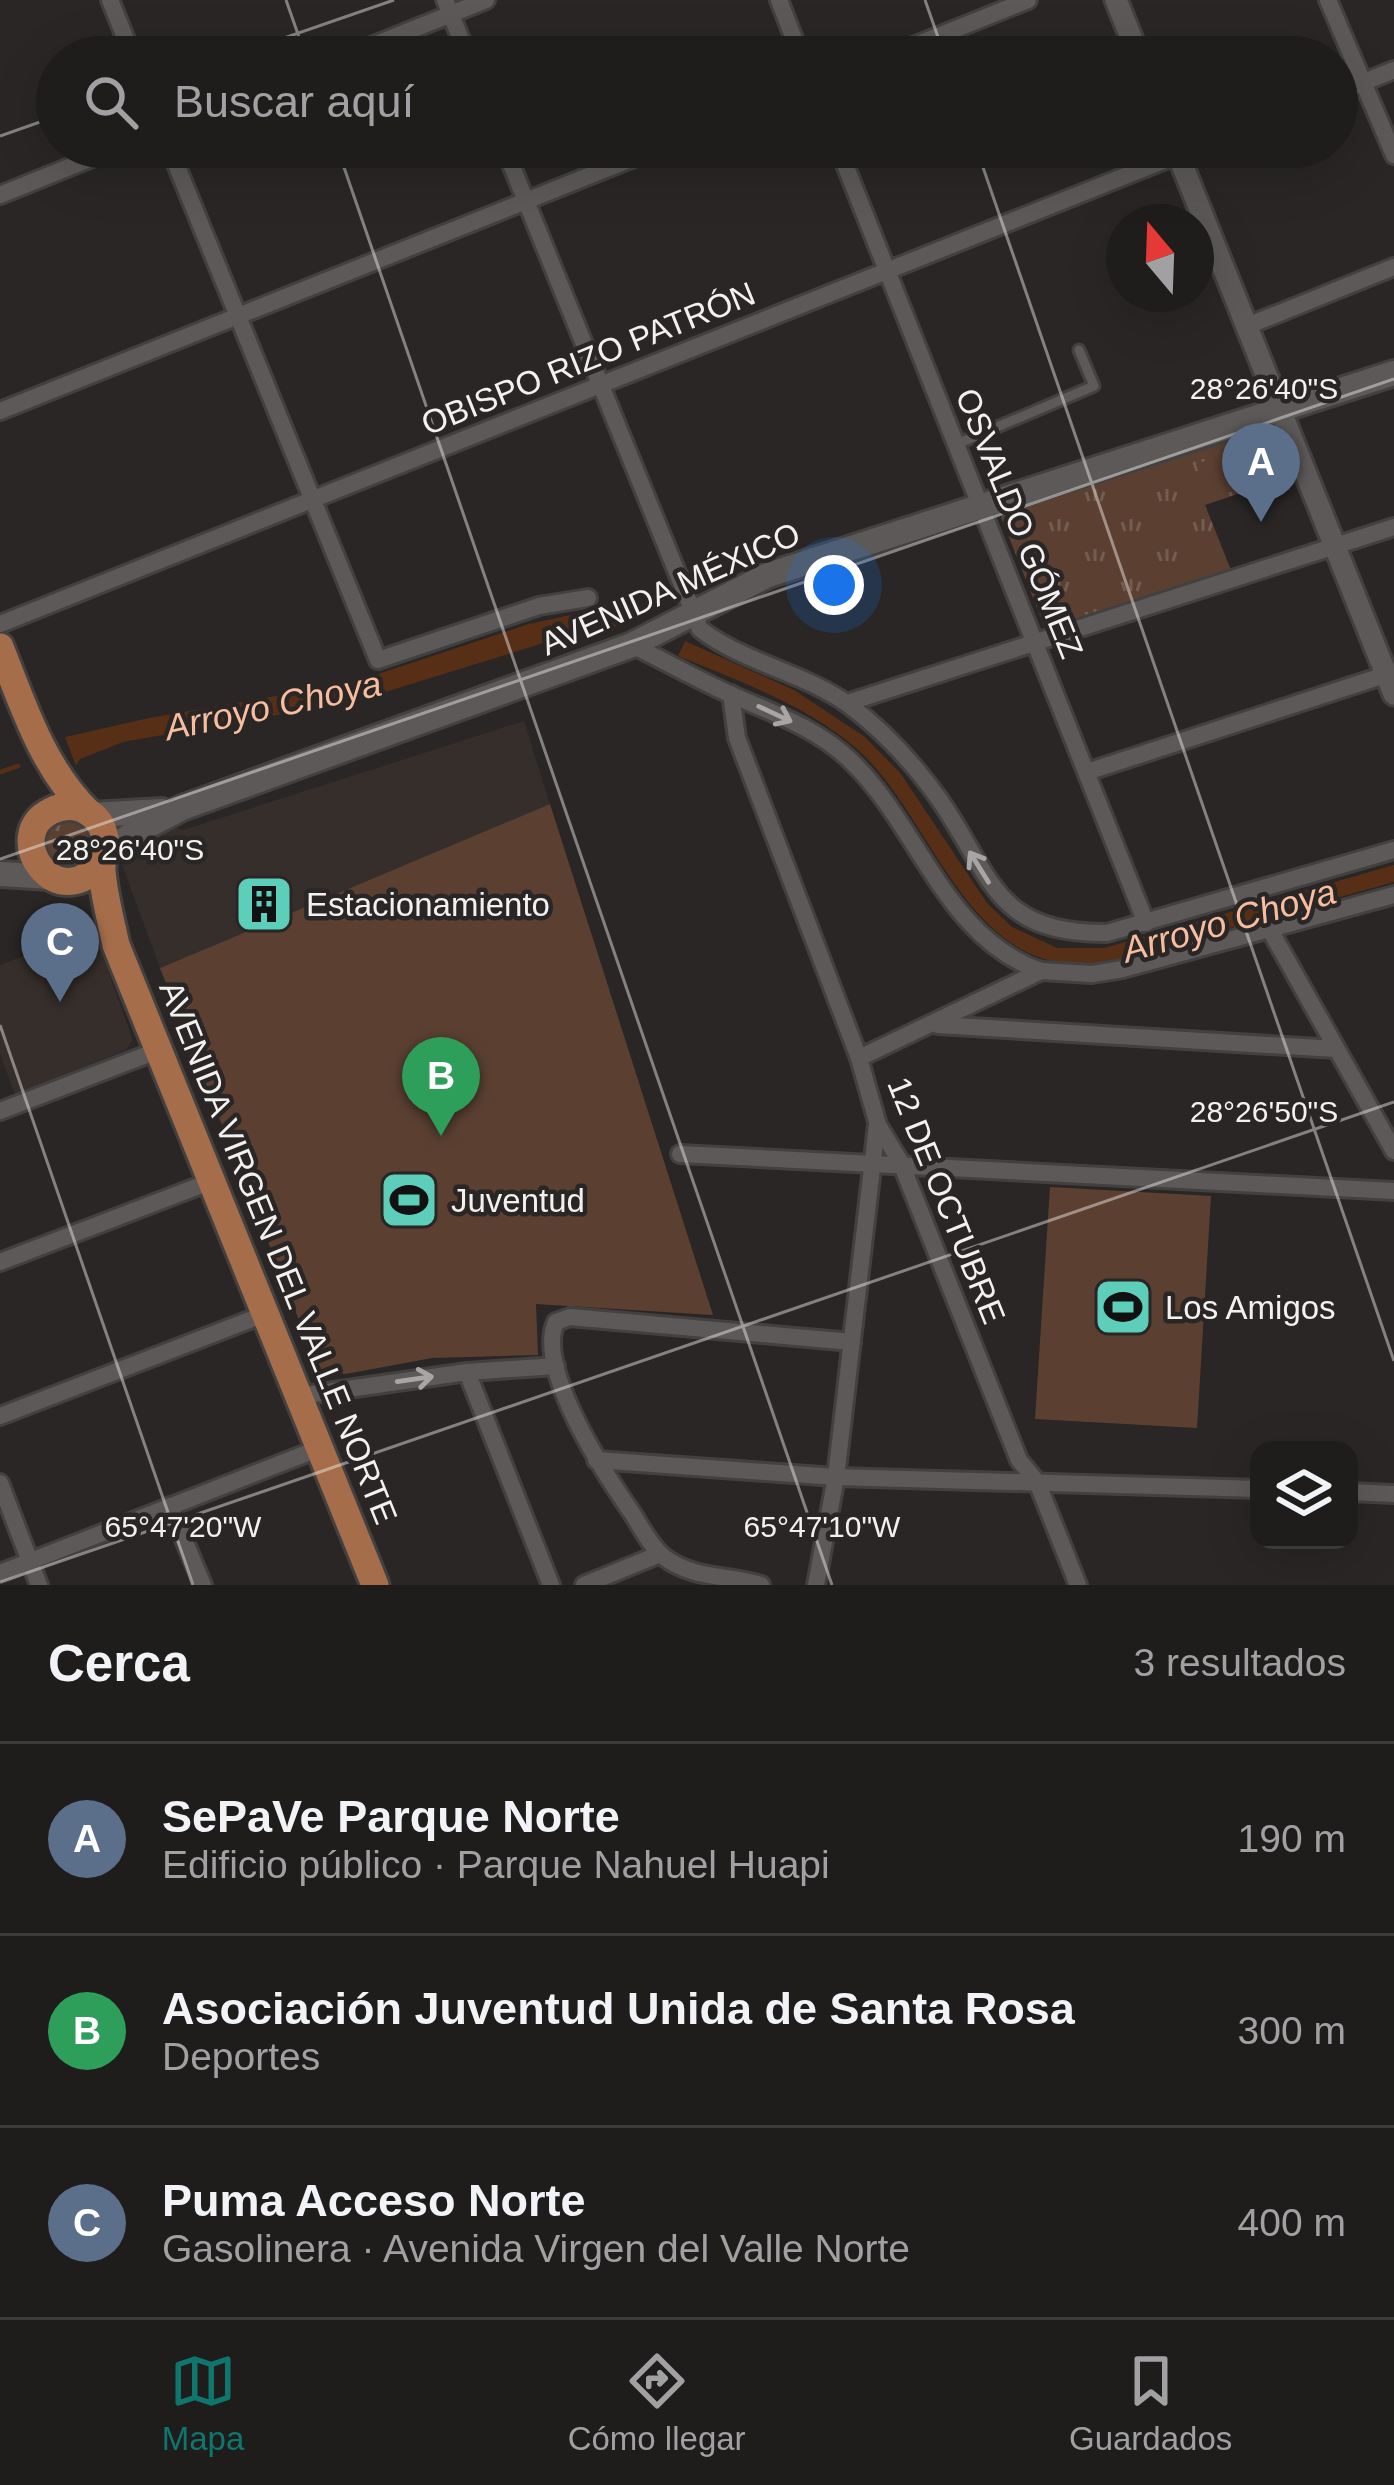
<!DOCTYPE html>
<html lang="es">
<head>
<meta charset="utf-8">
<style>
  body { margin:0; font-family:Arial,sans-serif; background:#272525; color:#f1f3f6 }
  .controls { position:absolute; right:36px; bottom:36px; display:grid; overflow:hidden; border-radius:24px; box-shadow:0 12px 48px #0002 }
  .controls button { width:108px; height:108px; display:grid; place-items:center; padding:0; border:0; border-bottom:3px solid #3c3a3b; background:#1f1c1c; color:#f1f3f6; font:60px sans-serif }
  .compass { position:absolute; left:1106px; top:204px; width:108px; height:108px; border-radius:50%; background:#1f1c1c; box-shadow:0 12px 48px #0002; rotate:341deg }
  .you { position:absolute; left:834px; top:585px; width:42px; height:42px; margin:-30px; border:9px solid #fff; border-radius:50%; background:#1a73e8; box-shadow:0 0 0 18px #1a73e833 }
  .badge { display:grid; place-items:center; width:78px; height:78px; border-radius:50%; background:#0f766e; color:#fff; font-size:39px; font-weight:700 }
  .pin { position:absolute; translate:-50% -99px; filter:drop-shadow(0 3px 6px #0008) }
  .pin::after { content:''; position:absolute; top:63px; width:42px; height:36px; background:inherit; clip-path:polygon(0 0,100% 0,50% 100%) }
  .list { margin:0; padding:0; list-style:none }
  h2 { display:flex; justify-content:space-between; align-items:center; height:156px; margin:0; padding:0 48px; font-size:51px }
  h2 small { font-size:39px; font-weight:400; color:#a1a1a3 }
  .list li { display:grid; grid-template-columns:78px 1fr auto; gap:36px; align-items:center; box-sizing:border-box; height:192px; padding:0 48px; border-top:3px solid #3c3a3b }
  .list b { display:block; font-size:45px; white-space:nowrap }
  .list p { margin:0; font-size:39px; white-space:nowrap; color:#a1a1a3 }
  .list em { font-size:39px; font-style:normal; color:#a1a1a3 }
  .icon { flex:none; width:66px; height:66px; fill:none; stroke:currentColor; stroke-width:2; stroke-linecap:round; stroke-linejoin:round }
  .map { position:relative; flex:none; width:1394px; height:1585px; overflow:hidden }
  .search { position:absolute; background:#1f1c1c; box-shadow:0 12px 48px #0002; left:36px; right:36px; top:36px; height:132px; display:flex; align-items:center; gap:30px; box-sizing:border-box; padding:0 42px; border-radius:66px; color:#a1a1a3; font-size:45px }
  .sheet { height:732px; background:#1f1c1c }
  nav { display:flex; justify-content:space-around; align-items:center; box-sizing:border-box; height:168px; border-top:3px solid #3c3a3b; background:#1f1c1c; font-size:33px; color:#a1a1a3 }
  nav a { display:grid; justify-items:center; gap:6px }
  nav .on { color:#0f766e }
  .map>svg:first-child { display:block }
  .built { fill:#362e2a }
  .grass { fill:url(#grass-tufts) }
  .garden { fill:#5b4032 }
  .water { fill:#572f17 }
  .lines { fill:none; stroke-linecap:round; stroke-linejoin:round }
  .stream { stroke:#572f17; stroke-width:4.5 }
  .service-casing { stroke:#434140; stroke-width:15 }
  .minor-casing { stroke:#434140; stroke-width:22 }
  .tertiary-casing { stroke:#434140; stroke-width:27 }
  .secondary-casing { stroke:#434140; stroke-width:30 }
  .primary-casing { stroke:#434140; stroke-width:33 }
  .service { stroke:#5c5958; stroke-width:9 }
  .minor { stroke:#5c5958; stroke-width:16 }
  .tertiary { stroke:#5c5958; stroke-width:21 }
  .secondary { stroke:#5c5958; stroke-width:24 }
  .primary { stroke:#a66d4b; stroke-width:27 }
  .oneway { stroke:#a8a5a4 }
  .ticks { fill:none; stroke:#f3f1f0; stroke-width:3; stroke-opacity:0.45 }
  .labels { text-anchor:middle; stroke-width:9; stroke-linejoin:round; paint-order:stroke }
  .street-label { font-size:33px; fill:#f3f1f0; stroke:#292625 }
  .poi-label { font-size:33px; fill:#f3f1f0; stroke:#292625; text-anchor:start }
  .water-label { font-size:36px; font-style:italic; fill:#f7bd9e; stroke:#292625 }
  .ticks-label { font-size:30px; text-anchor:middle; fill:#f3f1f0; stroke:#292625; stroke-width:9; stroke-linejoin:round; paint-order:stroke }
</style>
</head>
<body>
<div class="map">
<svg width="1394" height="1585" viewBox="0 0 1394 1585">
  <defs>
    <pattern id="grass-tufts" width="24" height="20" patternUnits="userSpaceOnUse" patternTransform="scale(3)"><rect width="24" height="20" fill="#5b4032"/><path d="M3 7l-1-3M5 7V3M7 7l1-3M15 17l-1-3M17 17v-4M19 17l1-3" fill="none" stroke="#735c50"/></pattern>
  </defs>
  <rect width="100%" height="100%" fill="#292625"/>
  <g class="built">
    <path d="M 524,721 L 550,804 L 160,968 L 117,851 L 125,844 L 174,827 L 183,830 Z"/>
    <path d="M 79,935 L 98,943 L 133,1040 L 126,1050 L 15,1095 L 0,1054 L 0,965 Z"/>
  </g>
  <g class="grass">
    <path d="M 1266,428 L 1277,432 L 1294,475 L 1205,505 L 1231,570 L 1056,626 L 1044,626 L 1001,517 L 1009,510 Z"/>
    <circle cx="69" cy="844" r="23"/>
  </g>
  <g class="garden">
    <path d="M 1259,444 L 1270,479 L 1207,499 L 1196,464 Z"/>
    <path d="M 550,804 L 713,1315 L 536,1304 L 538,1355 L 432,1358 L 346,1374 L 319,1371 L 160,968 Z"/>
    <path d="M 1050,1187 L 1211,1196 L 1197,1428 L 1035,1419 Z"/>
  </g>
  <g class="water">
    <path d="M 603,608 L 620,613 L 614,630 L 596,636 L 563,637 L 356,701 L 123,742 L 80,759 L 76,766 L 65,737 L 149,718 L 351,683 L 529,624 Z"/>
    <path d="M 685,641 L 794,690 L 865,737 L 901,774 L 987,903 L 1012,927 L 1057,948 L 1104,948 L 1394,865 L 1394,882 L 1105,963 C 1091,963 1074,966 1060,963 C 959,945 927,811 857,749 C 807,705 739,681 678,656 Z"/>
  </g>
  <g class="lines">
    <path class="stream" d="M 0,772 L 18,766"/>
    <defs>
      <path id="service" d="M 957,444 L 1094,386 L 1079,350"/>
      <g id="minor">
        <path d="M 110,0 L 133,57"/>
        <path d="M 445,0 L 468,57"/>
        <path d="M 779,0 L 801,57"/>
        <path d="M 1328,0 L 1394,155"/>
        <path d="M 344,57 L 486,0"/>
        <path d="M 886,57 L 1028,0"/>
        <path d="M 1337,93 L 1394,70"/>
        <path d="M 169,147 L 378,660 L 539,606 L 588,598"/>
        <path d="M 504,147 L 700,629 C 742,662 805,673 849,705 C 884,731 914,764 939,799 C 993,877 994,934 1107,933 L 1394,850"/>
        <path d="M 838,147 L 1146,923"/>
        <path d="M 0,195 L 119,147"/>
        <path d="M 1247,326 L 1394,267"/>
        <path d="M 0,411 L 661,147"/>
        <path d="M 0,624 L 1198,147"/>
        <path d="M 632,645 C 665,661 698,680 732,695 C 773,713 819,729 852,762 C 919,827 946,939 1041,971"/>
        <path d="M 731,694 L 737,738 L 859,1058 L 878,1125 L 901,1163 L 1019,1460 L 1037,1482 L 1078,1585"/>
        <path d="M 847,703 L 1394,527"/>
        <path d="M 1087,772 L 1394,672"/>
        <path d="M 1270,930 L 1394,1151"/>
        <path d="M 938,1025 L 1336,1049"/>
        <path d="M 859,1058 L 1041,971 L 1092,974 L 1123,969 L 1394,895"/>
        <path d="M 0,1111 L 159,1050"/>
        <path d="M 680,1154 L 1394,1191"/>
        <path d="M 0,1262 L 212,1181"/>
        <path d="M 467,1372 L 551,1585"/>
        <path d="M 299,1396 L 467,1372 L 556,1366"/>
        <path d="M 0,1416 L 265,1314"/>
        <path d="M 596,1460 L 836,1477 L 1259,1489"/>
        <path d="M 0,1483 L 39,1585"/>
        <path d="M 1349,1492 L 1394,1494"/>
        <path d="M 170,1506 L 203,1585"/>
        <path d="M 0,1573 L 320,1448"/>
        <path d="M 584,1585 L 660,1554"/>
        <path d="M 761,1585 C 729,1575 692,1579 664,1557 C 651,1547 641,1527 632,1513 C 605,1474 535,1368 556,1322 L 570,1317 L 852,1342"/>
        <path d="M 816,1585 L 836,1477 L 877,1125"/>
      </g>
      <g id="tertiary">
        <path d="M 1116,0 L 1139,57"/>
        <path d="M 1175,147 L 1394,694"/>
      </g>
      <g id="secondary">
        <path d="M 92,815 L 162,811"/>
        <path d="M 105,854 L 132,834 L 182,808 L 632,645 L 768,575 L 1394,373"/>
        <path d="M 0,874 L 50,877"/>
      </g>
      <g id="primary">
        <path d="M 0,647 C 23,705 42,766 87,811"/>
        <path d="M 102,861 C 58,920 0,836 51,811 C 63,805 77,805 88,812 C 96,817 102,825 104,834 C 108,847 101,858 102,871 C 104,896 111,921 116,945 L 375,1585"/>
      </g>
    </defs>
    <use href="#service" class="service-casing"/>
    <use href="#minor" class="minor-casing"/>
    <use href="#tertiary" class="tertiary-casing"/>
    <use href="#secondary" class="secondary-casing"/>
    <use href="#primary" class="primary-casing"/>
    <use href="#service" class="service"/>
    <use href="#minor" class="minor"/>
    <use href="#tertiary" class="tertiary"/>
    <use href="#secondary" class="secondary"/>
    <use href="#primary" class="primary"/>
  </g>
  <defs><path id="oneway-shaft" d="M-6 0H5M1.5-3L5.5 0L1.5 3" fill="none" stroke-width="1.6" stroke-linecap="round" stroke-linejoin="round" transform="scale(3)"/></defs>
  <g class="oneway">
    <use href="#oneway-shaft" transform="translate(775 714) rotate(25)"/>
    <use href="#oneway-shaft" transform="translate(979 867) rotate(-122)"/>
    <use href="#oneway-shaft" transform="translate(415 1379) rotate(-8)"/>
  </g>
  <path class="ticks" d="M 286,0 L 306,57M 925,0 L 945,57M 229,57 L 394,0M 0,136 L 57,116M 337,147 L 832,1585M 976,147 L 1394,1361M 0,859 L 1394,379M 0,1025 L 193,1585M 0,1582 L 1394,1102"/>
  <defs>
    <symbol id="building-square" viewBox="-11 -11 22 22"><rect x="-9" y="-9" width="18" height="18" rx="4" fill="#5dceb9" stroke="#292625"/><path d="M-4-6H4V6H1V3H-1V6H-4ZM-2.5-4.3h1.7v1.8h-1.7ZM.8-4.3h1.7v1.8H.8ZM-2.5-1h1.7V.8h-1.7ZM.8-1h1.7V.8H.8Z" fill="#111"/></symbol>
    <symbol id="stadium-square" viewBox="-11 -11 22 22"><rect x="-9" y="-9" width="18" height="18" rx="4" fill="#5dceb9" stroke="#292625"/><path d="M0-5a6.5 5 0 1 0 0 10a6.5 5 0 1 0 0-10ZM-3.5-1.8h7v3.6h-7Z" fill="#111"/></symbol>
  </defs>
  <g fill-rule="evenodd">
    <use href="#building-square" x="231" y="871" width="66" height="66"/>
    <use href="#stadium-square" x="376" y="1167" width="66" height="66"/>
    <use href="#stadium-square" x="1090" y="1274" width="66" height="66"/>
  </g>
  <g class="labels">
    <g class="street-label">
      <text transform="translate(588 358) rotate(-22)" y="12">OBISPO RIZO PATRÓN</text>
      <text transform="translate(1020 523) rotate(68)" y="12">OSVALDO GÓMEZ</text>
      <text transform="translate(670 588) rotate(-24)" y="12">AVENIDA MÉXICO</text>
      <text transform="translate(947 1200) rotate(68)" y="12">12 DE OCTUBRE</text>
      <text transform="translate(279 1252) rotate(68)" y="12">AVENIDA VIRGEN DEL VALLE NORTE</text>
    </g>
    <g class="poi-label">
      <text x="306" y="916">Estacionamiento</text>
      <text x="451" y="1212">Juventud</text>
      <text x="1165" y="1319">Los Amigos</text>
    </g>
    <g class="water-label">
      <text transform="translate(273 705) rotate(-12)" y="13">Arroyo Choya</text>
      <text transform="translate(1229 920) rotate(-16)" y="13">Arroyo Choya</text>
    </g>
  </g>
  <g class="ticks-label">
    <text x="1264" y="399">28°26'40"S</text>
    <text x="130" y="860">28°26'40"S</text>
    <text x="1264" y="1122">28°26'50"S</text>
    <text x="183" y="1537">65°47'20"W</text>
    <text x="822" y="1537">65°47'10"W</text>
  </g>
</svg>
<div class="controls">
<button><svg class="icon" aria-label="layers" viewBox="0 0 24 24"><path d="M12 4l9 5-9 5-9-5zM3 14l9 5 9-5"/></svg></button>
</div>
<svg class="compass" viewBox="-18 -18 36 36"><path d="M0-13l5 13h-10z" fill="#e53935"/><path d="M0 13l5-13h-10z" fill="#a1a1a3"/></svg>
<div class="you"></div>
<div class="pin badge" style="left:1261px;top:522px;background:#5c6f8a">A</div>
<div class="pin badge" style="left:441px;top:1136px;background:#2e9e5b">B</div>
<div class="pin badge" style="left:60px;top:1002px;background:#5c6f8a">C</div>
<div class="search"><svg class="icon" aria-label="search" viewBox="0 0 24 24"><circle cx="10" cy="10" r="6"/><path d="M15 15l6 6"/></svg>Buscar aquí</div>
</div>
<section class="sheet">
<h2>Cerca<small>3 resultados</small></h2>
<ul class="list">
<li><span class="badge" style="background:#5c6f8a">A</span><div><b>SePaVe Parque Norte</b><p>Edificio público · Parque Nahuel Huapi</p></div><em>190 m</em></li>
<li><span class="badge" style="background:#2e9e5b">B</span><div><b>Asociación Juventud Unida de Santa Rosa</b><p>Deportes</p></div><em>300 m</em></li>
<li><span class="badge" style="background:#5c6f8a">C</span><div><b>Puma Acceso Norte</b><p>Gasolinera · Avenida Virgen del Valle Norte</p></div><em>400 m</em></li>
</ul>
</section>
<nav>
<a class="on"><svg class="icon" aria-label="map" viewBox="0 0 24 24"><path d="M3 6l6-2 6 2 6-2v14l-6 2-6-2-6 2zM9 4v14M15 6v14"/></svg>Mapa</a>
<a><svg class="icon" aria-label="directions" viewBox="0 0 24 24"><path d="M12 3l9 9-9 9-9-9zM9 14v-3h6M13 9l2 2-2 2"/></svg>Cómo llegar</a>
<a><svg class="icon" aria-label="saved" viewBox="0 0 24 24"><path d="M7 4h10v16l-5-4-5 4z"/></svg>Guardados</a>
</nav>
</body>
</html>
